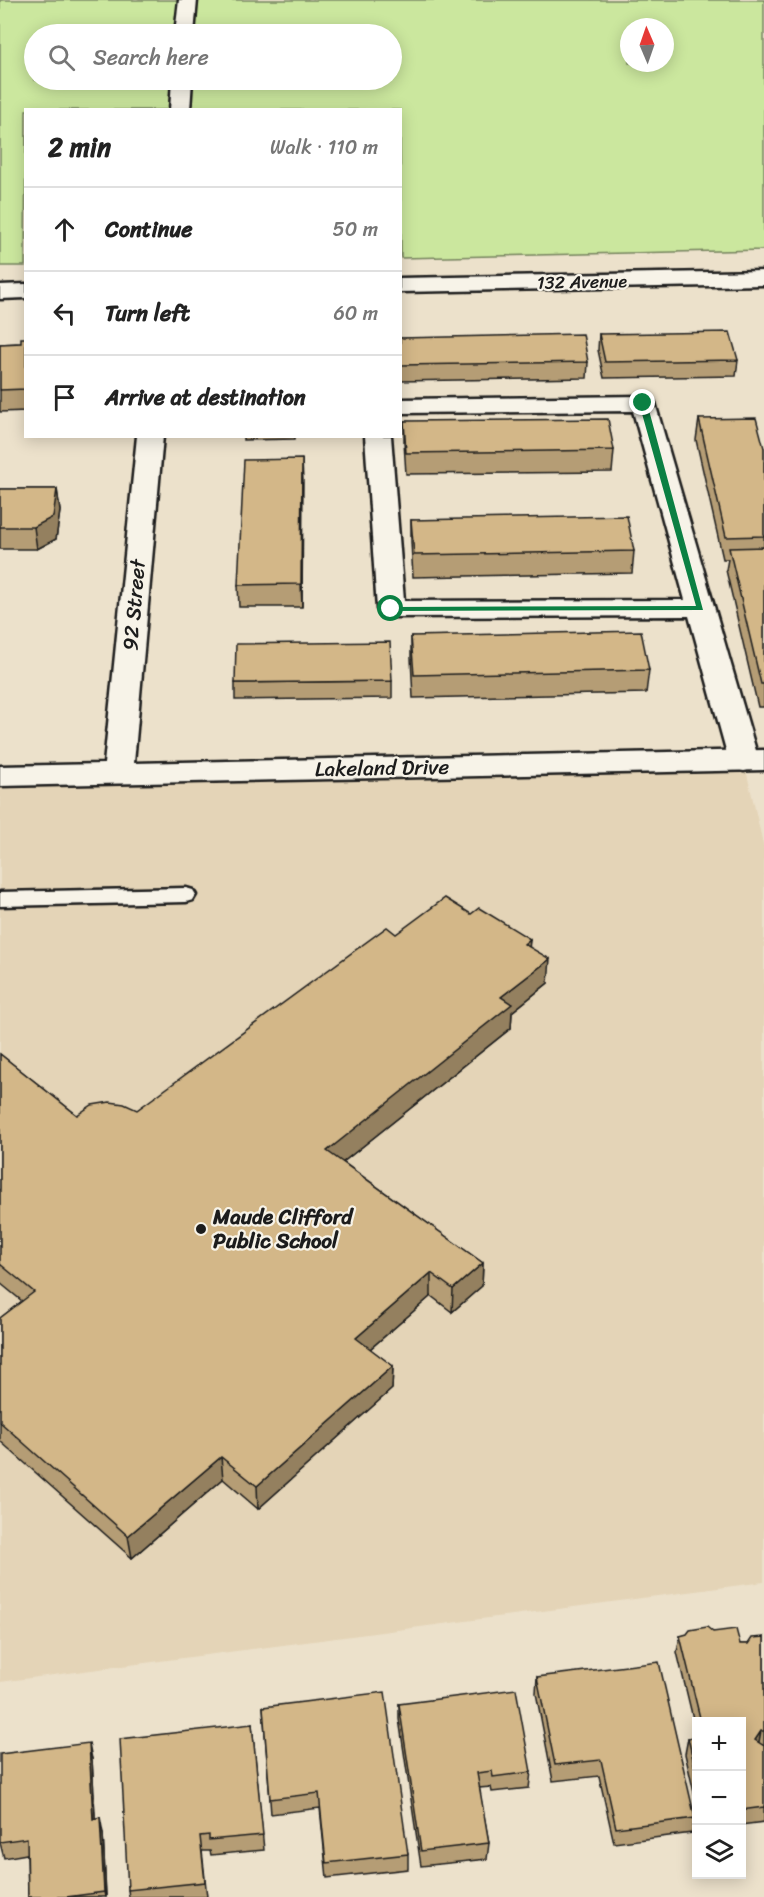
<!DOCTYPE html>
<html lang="en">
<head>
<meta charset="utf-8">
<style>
  body { margin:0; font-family:Sriracha,sans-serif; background:#f2f2f2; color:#222 }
  .controls { position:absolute; right:18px; bottom:18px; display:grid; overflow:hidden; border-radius:0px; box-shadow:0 3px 15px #0003 }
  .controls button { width:54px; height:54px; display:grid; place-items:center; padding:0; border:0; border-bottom:2px solid #e0e0e0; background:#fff; color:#222; font:30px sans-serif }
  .compass { position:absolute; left:620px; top:18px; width:54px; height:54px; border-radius:50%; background:#fff; box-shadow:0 3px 15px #0003; rotate:358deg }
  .stop { position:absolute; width:18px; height:18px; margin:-14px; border:4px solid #0b8043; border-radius:50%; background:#fff }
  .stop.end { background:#0b8043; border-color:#fff; box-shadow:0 2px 6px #0008 }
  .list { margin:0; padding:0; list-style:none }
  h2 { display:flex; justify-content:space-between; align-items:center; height:78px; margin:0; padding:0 24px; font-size:26px }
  h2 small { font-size:20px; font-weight:400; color:#767676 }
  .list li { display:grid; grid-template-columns:39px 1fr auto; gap:18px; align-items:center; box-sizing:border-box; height:84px; padding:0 24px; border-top:2px solid #e0e0e0 }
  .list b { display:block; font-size:22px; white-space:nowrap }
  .list em { font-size:20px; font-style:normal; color:#767676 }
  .icon { flex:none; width:33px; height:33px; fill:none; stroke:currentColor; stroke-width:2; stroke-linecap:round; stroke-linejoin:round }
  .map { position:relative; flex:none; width:764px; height:1897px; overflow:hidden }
  .search { position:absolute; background:#fff; box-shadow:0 3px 15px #0003; left:24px; top:24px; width:378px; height:66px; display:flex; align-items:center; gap:15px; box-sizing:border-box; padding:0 21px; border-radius:33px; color:#767676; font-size:22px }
  .panel { position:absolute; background:#fff; box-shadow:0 3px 15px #0003; left:24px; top:108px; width:378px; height:330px; border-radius:0px }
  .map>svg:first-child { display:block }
  .built { fill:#e4d4b7 }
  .green { fill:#cbe79e; stroke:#74825d; stroke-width:1.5; fill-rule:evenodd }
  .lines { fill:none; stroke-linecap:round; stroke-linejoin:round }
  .lane-casing { stroke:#1c1c1c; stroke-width:5 }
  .street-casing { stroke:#1c1c1c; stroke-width:5 }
  .secondary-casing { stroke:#1c1c1c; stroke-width:5 }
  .lane { fill:#f7f3e8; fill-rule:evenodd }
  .street { fill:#f7f3e8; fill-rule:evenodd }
  .secondary { fill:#f7f3e8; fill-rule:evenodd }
  .wall { fill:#b59d75; stroke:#1c1c1c; stroke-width:1.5 }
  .shaded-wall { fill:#94805f; stroke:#1c1c1c; stroke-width:1.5 }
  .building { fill:#d3b788; stroke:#1c1c1c; stroke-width:1.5 }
  .route { fill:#0b8043 }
  .poi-dot { fill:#1c1c1c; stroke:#f7f3e8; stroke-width:2 }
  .labels { text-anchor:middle; stroke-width:4.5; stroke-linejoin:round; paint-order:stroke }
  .far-street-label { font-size:18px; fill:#1c1c1c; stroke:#f7f3e8 }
  .street-label { font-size:21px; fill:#1c1c1c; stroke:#f7f3e8 }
  .poi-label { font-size:21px; font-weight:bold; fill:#1c1c1c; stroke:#f7f3e8; text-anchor:start }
</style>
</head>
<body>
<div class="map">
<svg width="764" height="1897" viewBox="0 0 764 1897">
  <rect width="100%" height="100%" fill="#ece1cb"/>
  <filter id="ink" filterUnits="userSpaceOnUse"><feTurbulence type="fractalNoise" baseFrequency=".0167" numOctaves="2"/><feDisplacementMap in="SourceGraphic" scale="12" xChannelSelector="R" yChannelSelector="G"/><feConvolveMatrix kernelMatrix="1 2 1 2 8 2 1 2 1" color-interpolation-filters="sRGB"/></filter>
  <g filter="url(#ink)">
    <path class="built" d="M 744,761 L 764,848 L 764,1582 L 0,1682 L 0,776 Z"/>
    <path class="green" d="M 0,0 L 764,0 L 764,250 L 401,258 L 400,110 L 26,110 L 25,266 L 0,266 ZM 629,27 L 665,27 L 665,63 L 629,63 ZM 34,34 L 392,34 L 392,80 L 34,80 Z"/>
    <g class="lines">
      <defs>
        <path id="lane" d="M 186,888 L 193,890 L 196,895 L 193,900 L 186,902 L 0,906 L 0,892 Z"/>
        <path id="street" d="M 643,396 L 652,398 L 655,403 L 759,761 L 755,768 L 744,771 L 733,768 L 729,761 L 689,616 L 391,617 L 381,615 L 377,609 L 365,436 L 391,436 L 404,601 L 685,600 L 633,411 L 400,413 L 400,399 Z"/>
        <g id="secondary">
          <path d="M 179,0 L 197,0 L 194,34 L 175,34 Z"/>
          <path d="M 172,80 L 192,80 L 190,110 L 170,110 Z"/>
          <path d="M 764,271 L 764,285 L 400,292 L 400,278 Z"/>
          <path d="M 26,284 L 26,298 L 0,299 L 0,285 Z"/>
          <path d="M 137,436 L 163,436 L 134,763 L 764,750 L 764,770 L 0,786 L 0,766 L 104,764 Z"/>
        </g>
      </defs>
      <use href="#lane" class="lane-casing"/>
      <use href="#street" class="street-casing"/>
      <use href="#secondary" class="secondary-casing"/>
      <use href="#lane" class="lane"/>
      <use href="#street" class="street"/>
      <use href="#secondary" class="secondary"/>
    </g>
    <g class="wall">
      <path d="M 599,334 L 738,360 L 736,376 L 604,378 L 598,350 Z"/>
      <path d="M 26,338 L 26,411 L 0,412 L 0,344 L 21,343 Z"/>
      <path d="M 400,338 L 588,362 L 587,378 L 400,381 Z"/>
      <path d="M 699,419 L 764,448 L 764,707 L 758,707 L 726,570 L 728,559 L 723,559 L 696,440 Z"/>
      <path d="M 404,421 L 614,450 L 612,472 L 406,474 L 404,443 Z"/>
      <path d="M 243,436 L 295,436 L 295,439 L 243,440 Z"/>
      <path d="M 302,459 L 302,607 L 239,607 L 238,585 Z"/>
      <path d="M 0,489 L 57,489 L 60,511 L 56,539 L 37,549 L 0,549 Z"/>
      <path d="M 411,520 L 634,551 L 632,573 L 413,577 L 411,542 Z"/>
      <path d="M 411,636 L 649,670 L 646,693 L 413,698 L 411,658 Z"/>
      <path d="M 392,681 L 392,698 L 235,700 L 235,683 Z"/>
      <path d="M 471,914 L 530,939 L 529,946 L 548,983 L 512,1012 L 511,1028 L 343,1162 L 483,1263 L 482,1286 L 452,1312 L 431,1296 L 370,1349 L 393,1366 L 392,1389 L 258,1509 L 223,1479 L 132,1558 L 0,1441 L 0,1318 L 22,1301 L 0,1283 L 0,1054 L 77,1115 L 137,1110 L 396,934 Z"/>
      <path d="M 713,1632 L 740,1644 L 748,1644 L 764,1637 L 764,1822 L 741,1825 L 741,1722 L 696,1722 L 696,1731 L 677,1652 L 680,1636 Z"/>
      <path d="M 537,1677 L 695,1818 L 692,1833 L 614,1843 L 599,1776 L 553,1781 L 536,1693 Z"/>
      <path d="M 399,1704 L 531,1772 L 529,1788 L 492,1792 L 491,1787 L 479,1788 L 489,1843 L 487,1859 L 421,1866 L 399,1719 Z"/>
      <path d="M 263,1707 L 408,1854 L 408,1869 L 327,1878 L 320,1808 L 271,1814 Z"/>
      <path d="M 252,1724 L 264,1850 L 211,1855 L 210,1851 L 202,1851 L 207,1897 L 129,1897 L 128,1890 Z"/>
      <path d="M 696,1737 L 696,1801 L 685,1754 L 688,1738 Z"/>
      <path d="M 92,1759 L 95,1818 L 103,1833 L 106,1897 L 28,1897 L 27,1854 L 4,1858 L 0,1843 Z"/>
    </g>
    <g class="shaded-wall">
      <path d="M 302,459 L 303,481 L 302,607 L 301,584 Z"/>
      <path d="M 57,489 L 60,511 L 56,539 L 37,549 L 34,527 Z"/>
      <path d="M 530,939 L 528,963 L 524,944 Z"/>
      <path d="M 550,959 L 548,983 L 512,1012 L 511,1028 L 328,1174 L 327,1151 L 501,997 Z"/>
      <path d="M 483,1263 L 482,1286 L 452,1312 L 453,1289 Z"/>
      <path d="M 431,1273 L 431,1296 L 356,1361 L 356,1338 Z"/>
      <path d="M 393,1366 L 392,1389 L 258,1509 L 257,1486 Z"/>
      <path d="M 221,1457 L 223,1479 L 132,1558 L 128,1536 Z"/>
      <path d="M 761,1731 L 758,1747 L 755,1740 Z"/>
      <path d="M 89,1743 L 92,1759 L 96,1834 L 93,1819 Z"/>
      <path d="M 100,1817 L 103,1833 L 106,1897 L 105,1897 L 104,1892 Z"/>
    </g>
    <g class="building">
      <path d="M 730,332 L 738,360 L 605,362 L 599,334 Z"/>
      <path d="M 583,334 L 588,362 L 400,365 L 400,338 Z"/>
      <path d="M 21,338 L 26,338 L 26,389 L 0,390 L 0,344 L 21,343 Z"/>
      <path d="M 756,418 L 764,448 L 764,536 L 726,537 L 699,419 Z"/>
      <path d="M 608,419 L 614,450 L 406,453 L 404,421 Z"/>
      <path d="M 302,459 L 301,584 L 238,585 L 244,460 Z"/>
      <path d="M 0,489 L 57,489 L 53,517 L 34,527 L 0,527 Z"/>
      <path d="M 627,516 L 634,551 L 414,555 L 411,520 Z"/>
      <path d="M 764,547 L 764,684 L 761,684 L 729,548 Z"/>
      <path d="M 641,631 L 649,670 L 414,675 L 411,636 Z"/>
      <path d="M 390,642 L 392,681 L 235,683 L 236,644 Z"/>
      <path d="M 445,898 L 471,914 L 479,908 L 530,939 L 524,944 L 550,959 L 501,997 L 512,1004 L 327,1151 L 483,1263 L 453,1289 L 431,1273 L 356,1338 L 393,1366 L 257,1486 L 221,1457 L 128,1536 L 0,1422 L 0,1318 L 34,1292 L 0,1264 L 0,1054 L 77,1115 L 92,1105 L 110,1102 L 124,1104 L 137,1110 L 387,927 L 396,934 Z"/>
      <path d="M 707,1627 L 713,1632 L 736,1629 L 740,1644 L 748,1644 L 752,1638 L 764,1637 L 764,1731 L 761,1731 L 755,1740 L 764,1746 L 764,1807 L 741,1810 L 741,1722 L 701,1722 L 680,1636 L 687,1634 L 690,1630 Z"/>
      <path d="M 659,1662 L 695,1818 L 616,1828 L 601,1760 L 555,1765 L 537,1677 Z"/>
      <path d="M 516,1689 L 531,1772 L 493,1777 L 492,1771 L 477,1773 L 489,1843 L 421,1851 L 399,1704 Z"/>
      <path d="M 385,1692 L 408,1854 L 326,1863 L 319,1793 L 270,1799 L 263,1707 Z"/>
      <path d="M 252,1724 L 263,1835 L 209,1840 L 209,1835 L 200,1836 L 205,1882 L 128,1890 L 120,1739 Z"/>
      <path d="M 696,1737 L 696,1772 L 688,1738 Z"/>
      <path d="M 89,1743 L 93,1819 L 100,1817 L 104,1892 L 66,1897 L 28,1897 L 27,1838 L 0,1842 L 0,1754 Z"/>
    </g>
  </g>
  <path class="route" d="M 643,401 L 647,403 L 703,610 L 388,611 L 387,609 L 391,607 L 696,606 L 639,403 Z"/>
  <circle class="poi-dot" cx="201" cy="1229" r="6"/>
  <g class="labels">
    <g class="far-street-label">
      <text transform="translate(582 282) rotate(-1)" y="6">132 Avenue</text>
    </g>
    <g class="street-label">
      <text transform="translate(134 605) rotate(-85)" y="7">92 Street</text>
      <text transform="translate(382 768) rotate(-1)" y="7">Lakeland Drive</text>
    </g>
    <g class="poi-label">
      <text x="213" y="1224">Maude Clifford<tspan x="213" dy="24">Public School</tspan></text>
    </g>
  </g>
</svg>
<div class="controls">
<button>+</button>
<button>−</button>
<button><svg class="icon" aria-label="layers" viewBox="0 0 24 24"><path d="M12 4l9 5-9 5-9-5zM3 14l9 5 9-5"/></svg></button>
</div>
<svg class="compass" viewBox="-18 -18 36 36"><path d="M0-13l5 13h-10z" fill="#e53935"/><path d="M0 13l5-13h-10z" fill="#767676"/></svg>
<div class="stop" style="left:391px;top:609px"></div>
<div class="stop end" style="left:643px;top:403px"></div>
<div class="search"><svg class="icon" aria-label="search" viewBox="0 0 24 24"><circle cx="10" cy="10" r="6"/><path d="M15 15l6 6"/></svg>Search here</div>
<section class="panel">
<h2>2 min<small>Walk · 110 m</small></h2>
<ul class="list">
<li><svg class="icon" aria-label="ahead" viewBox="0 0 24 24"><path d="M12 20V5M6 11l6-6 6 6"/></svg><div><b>Continue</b></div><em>50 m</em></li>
<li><svg class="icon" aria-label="left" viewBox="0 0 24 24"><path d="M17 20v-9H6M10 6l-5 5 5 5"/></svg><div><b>Turn left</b></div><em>60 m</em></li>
<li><svg class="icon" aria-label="arrive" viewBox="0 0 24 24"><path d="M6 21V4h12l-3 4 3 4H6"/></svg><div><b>Arrive at destination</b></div></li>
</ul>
</section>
</div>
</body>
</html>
